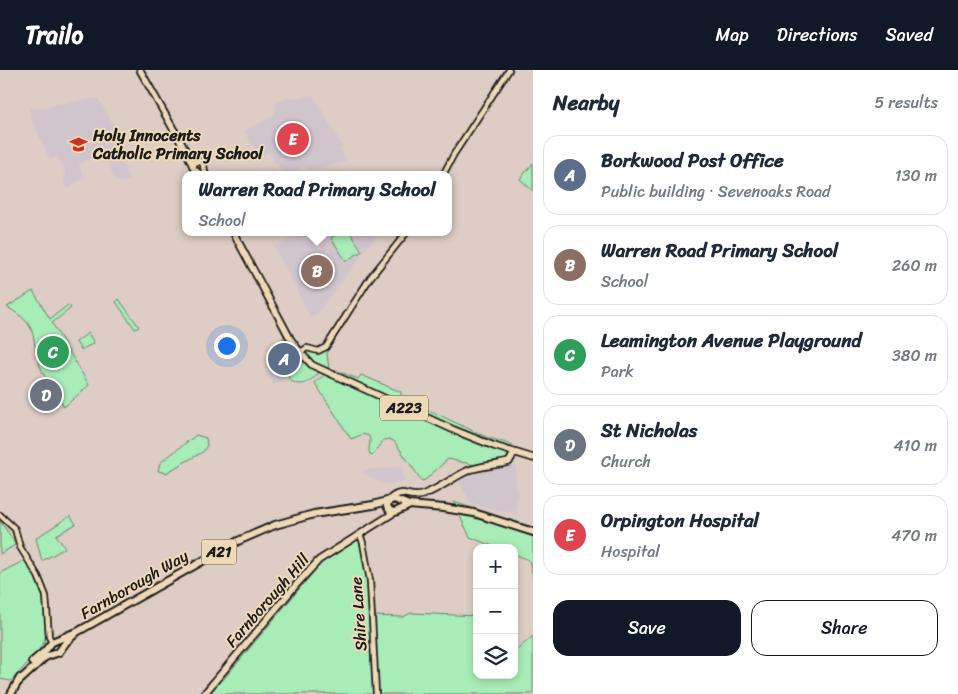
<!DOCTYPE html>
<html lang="en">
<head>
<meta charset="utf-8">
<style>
  body { margin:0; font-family:Sriracha,sans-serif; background:#f2f2f3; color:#1f2937 }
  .controls { position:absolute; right:15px; bottom:15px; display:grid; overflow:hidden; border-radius:10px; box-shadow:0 2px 8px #0003 }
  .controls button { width:45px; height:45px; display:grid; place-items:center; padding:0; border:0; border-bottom:1px solid #e0e1e3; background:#fff; color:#1f2937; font:25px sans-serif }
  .you { position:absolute; left:226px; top:275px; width:18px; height:18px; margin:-12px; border:4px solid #fff; border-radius:50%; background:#1a73e8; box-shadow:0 0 0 8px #1a73e833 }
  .badge { display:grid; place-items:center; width:32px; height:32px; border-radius:50%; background:#111827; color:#fff; font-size:16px; font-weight:700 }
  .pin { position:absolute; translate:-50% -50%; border:2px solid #fff; box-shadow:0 1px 5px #0006 }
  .popup { position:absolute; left:182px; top:101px; width:270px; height:65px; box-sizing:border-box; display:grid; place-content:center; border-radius:10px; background:#fff; filter:drop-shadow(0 1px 4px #0005); font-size:16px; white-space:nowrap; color:#747a83 }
  .popup b { font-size:19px; color:#1f2937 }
  .popup::after { content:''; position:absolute; left:50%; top:100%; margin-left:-10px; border:10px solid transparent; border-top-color:#fff }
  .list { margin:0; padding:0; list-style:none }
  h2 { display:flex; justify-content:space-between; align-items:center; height:65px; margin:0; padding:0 20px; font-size:21px }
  h2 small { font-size:16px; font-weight:400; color:#747a83 }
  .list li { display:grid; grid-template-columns:32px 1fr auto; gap:15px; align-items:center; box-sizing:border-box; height:80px; margin:0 10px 10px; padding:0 10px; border:1px solid #e0e1e3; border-radius:15px }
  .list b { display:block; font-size:19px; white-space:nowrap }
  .list p { margin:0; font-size:16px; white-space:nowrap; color:#747a83 }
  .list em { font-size:16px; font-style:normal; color:#747a83 }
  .actions { display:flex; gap:10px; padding:15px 20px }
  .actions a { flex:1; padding:11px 0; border:1px solid #111827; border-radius:15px; text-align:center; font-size:18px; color:#111827 }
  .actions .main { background:#111827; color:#fff }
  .icon { flex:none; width:28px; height:28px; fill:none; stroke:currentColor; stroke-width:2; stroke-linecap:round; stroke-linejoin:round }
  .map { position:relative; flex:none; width:533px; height:624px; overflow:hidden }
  header { display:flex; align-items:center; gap:30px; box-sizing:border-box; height:70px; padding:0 25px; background:#111827; color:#fff }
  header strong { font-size:24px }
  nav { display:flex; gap:28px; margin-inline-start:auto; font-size:18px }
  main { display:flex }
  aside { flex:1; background:#fff }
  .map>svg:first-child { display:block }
  .built { fill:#d1c5cd }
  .green { fill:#a8ecb7; stroke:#62846a }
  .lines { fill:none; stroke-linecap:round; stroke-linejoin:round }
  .minor-casing { stroke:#1c1c1c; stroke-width:8 }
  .major-casing { stroke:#1c1c1c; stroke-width:9 }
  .highway-casing { stroke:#1c1c1c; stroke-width:10 }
  .minor { stroke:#eed9b7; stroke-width:4.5 }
  .major { stroke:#eed9b7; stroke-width:5.5 }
  .highway { stroke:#eed9b7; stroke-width:6 }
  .labels { text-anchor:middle; stroke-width:4; stroke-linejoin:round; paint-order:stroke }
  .shield { fill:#eed9b7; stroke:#5b554a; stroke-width:1 }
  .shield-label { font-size:15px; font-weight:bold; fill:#1c1c1c }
  .poi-label { font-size:16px; font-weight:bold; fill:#1c1c1c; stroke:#eed9b7; text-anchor:start }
  .street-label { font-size:16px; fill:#1c1c1c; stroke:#eed9b7 }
</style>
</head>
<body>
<header>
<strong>Trailo</strong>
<nav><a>Map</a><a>Directions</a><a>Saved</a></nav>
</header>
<main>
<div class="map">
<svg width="533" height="624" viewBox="0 0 533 624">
  <rect width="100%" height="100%" fill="#ddcdc4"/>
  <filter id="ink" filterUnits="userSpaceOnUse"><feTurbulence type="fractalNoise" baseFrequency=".02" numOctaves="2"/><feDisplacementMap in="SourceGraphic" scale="10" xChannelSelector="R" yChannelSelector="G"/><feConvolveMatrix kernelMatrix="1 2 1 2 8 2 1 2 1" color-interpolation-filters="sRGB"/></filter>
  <g filter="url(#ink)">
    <g class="built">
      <path d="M 313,25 L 342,76 L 340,79 L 347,92 L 309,100 L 306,97 L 302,97 L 290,105 L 283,105 L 269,82 L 260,87 L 244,61 L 276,44 L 275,33 L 289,28 Z"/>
      <path d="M 98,28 L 118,62 L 116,77 L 130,110 L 121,113 L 116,110 L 102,81 L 79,95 L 85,108 L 67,119 L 64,112 L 65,101 L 57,87 L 50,90 L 33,52 L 29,39 Z"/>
      <path d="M 304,162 L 379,162 L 317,244 L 311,248 L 274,177 Z"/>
      <path d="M 277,271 L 288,287 L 282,293 L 280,301 L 281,310 L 274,315 L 265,302 L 270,297 L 273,288 L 267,279 Z"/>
      <path d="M 516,395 L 517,444 L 471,434 L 458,410 L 471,403 L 489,397 Z"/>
      <path d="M 403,397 L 404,412 L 383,414 L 363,403 L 363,401 L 372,399 Z"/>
    </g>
    <g class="green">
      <path d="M 533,93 L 533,121 L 520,109 Z"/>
      <path d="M 340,162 L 350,162 L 362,181 L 346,191 L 331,168 Z"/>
      <path d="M 33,221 L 50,249 L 68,235 L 71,238 L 52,253 L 89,315 L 64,337 C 57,324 45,310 40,296 C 29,263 41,257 7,237 Z"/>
      <path d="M 119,229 L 139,257 L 135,259 L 116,232 Z"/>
      <path d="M 88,263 L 94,273 L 81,280 L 76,272 Z"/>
      <path d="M 285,265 C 296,280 301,292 318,302 L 318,304 C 309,312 300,319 289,309 L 287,301 L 293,287 L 283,268 Z"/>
      <path d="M 330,275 L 327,283 L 329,300 L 318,297 L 303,283 L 309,280 L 320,283 Z"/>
      <path d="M 335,300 L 358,309 L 361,305 L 401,322 L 401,327 L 486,367 L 513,375 L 509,377 L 462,360 L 336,303 Z"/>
      <path d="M 325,304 L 509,384 L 510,386 L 505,390 L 475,395 L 448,389 L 425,410 L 422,411 L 394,371 L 389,369 L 383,370 L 373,385 L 370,384 C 367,378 372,372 369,366 L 363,364 L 351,369 L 315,313 Z"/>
      <path d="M 196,365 L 206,368 L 207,375 L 204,381 L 166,403 L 158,401 L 160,393 Z"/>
      <path d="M 453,432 L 533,457 L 533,506 L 529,490 L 514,484 L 514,478 L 497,478 L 470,467 Z"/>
      <path d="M 70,446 L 76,454 L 56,465 L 65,478 L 42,491 L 36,468 Z"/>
      <path d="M 0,451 L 12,468 L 15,475 L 0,484 Z"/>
      <path d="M 359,469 L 368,511 L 375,624 L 209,624 L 221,609 L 223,610 L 321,493 Z"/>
      <path d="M 25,490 L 41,516 L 46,530 L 47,560 L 44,572 L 36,584 L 11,611 L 0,609 L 0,503 Z"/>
      <path d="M 411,543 L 477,546 L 477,605 L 514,605 L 514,578 L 518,579 L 533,566 L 533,624 L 377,624 L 373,546 L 403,547 Z"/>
    </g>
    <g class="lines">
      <defs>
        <g id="minor">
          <path d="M 443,105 L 454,84 L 509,0"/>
          <path d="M 300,282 L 307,278 L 318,281 L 326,277 L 370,208 L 407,162"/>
          <path d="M 0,445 L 15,459 L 20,477 L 38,506 L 46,526 L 49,567 L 52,572"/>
          <path d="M 360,464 L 363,473 L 370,511 L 376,624"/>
        </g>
        <g id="major">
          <path d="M 140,0 L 188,85 L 194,99 L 201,105"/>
          <path d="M 193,95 L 196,91 L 203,92 L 205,105"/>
          <path d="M 233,162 L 291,270 L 300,282 L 312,295 L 454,360 L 494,376 L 533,388"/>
          <path d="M 390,429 C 402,417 409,429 422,425 C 438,420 452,408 467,401 C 481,395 495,396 509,392 L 514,383"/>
          <path d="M 204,624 L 296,515 L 319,490 L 395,442"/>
        </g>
        <g id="highway">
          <path d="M 389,431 L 387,436 L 390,441 L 395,442 L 408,436"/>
          <path d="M 32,592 L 45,581 L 52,572 L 74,563"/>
          <path d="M 18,612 L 45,587 L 59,582 L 66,572 L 77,562 L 238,471 L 275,455 L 314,444 L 373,435 L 394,429 L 409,435 L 444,438 L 474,443 L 533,462"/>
          <path d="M 11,624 L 20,608"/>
        </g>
      </defs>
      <use href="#minor" class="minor-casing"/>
      <use href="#major" class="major-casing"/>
      <use href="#highway" class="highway-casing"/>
      <use href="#minor" class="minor"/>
      <use href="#major" class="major"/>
      <use href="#highway" class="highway"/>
    </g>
  </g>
  <defs>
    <symbol id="school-bare" viewBox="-9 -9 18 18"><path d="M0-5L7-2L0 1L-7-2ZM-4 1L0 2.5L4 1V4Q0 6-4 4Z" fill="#c8321e" stroke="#eed9b7" stroke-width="2.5" paint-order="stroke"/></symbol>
  </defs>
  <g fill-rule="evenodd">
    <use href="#school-bare" x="66" y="62" width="25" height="25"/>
  </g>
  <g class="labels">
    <g class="shield">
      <rect x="380" y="325.5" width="48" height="25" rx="4"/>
      <rect x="201.5" y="469.5" width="35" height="25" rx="4"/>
    </g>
    <g class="shield-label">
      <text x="404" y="343">A223</text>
      <text x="219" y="487">A21</text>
    </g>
    <g class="poi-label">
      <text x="93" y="71">Holy Innocents<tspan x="93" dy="18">Catholic Primary School</tspan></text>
    </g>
    <g class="street-label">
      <text transform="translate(134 514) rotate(-30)" y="6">Farnborough Way</text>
      <text transform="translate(267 530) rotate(-49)" y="6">Farnborough Hill</text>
      <text transform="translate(358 544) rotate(-94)" y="6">Shire Lane</text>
    </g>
  </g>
</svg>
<div class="controls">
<button>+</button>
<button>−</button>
<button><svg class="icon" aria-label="layers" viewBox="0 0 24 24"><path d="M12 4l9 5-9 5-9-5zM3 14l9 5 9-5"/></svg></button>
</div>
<div class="you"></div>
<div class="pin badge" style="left:284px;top:289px;background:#5c6f8a">A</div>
<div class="pin badge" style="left:317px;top:201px;background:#8d6e63">B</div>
<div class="popup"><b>Warren Road Primary School</b>School</div>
<div class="pin badge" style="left:53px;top:282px;background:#2e9e5b">C</div>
<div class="pin badge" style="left:46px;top:325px;background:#6b7280">D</div>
<div class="pin badge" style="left:293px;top:69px;background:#e0444e">E</div>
</div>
<aside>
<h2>Nearby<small>5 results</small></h2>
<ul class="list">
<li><span class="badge" style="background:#5c6f8a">A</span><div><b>Borkwood Post Office</b><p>Public building · Sevenoaks Road</p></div><em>130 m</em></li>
<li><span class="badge" style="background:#8d6e63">B</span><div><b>Warren Road Primary School</b><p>School</p></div><em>260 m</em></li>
<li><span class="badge" style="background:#2e9e5b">C</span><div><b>Leamington Avenue Playground</b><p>Park</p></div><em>380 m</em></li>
<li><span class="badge" style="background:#6b7280">D</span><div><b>St Nicholas</b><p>Church</p></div><em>410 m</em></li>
<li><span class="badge" style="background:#e0444e">E</span><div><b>Orpington Hospital</b><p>Hospital</p></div><em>470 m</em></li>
</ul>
<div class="actions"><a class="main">Save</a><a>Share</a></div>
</aside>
</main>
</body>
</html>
